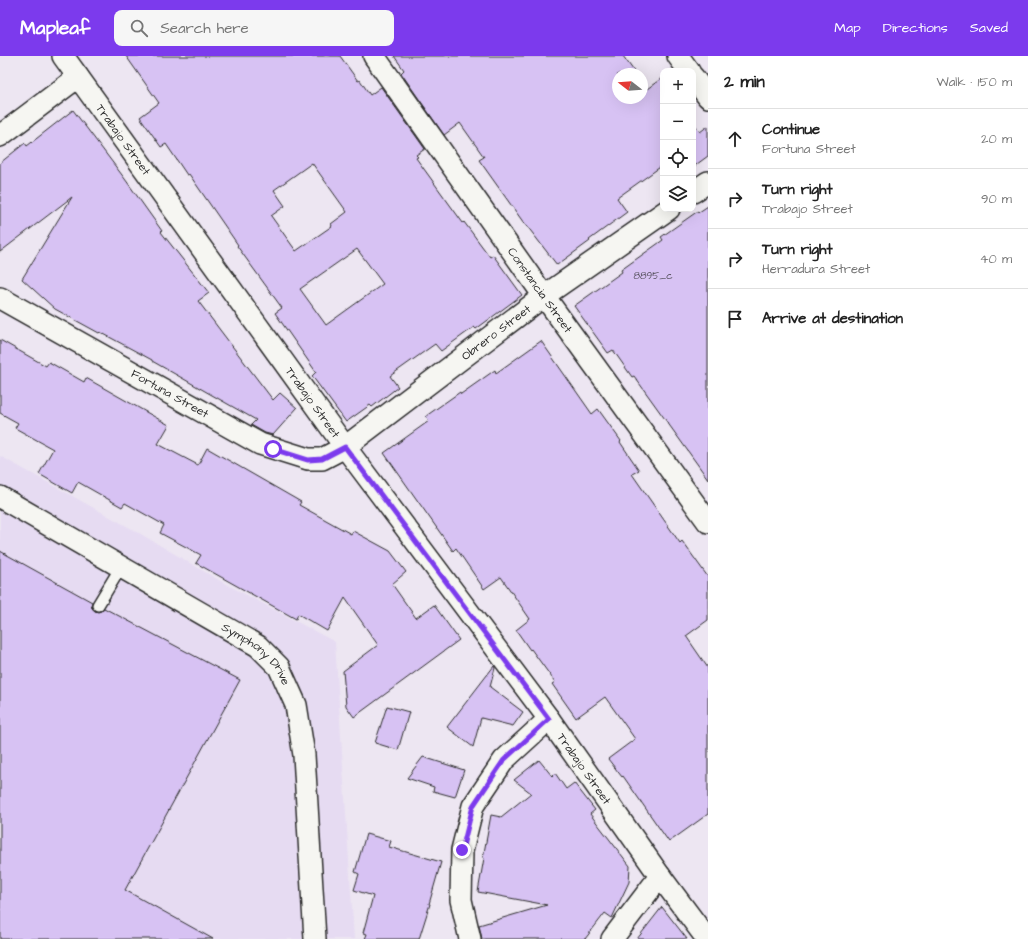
<!DOCTYPE html>
<html lang="en">
<head>
<meta charset="utf-8">
<style>
  body { margin:0; font-family:"Architects Daughter",sans-serif; background:#f6f6f6; color:#222 }
  .controls { position:absolute; right:12px; top:12px; display:grid; overflow:hidden; border-radius:8px; box-shadow:0 4px 16px #0002 }
  .controls button { width:36px; height:36px; display:grid; place-items:center; padding:0; border:0; border-bottom:1px solid #e0e0e0; background:#fff; color:#222; font:20px sans-serif }
  .compass { position:absolute; left:612px; top:12px; width:36px; height:36px; border-radius:50%; background:#fff; box-shadow:0 4px 16px #0002; rotate:287deg }
  .stop { position:absolute; width:12px; height:12px; margin:-9px; border:3px solid #7c3aed; border-radius:50%; background:#fff }
  .stop.end { background:#7c3aed; border-color:#fff; box-shadow:0 1px 4px #0008 }
  .list { margin:0; padding:0; list-style:none }
  h2 { display:flex; justify-content:space-between; align-items:center; height:52px; margin:0; padding:0 16px; font-size:17px }
  h2 small { font-size:13px; font-weight:400; color:#767676 }
  .list li { display:grid; grid-template-columns:26px 1fr auto; gap:12px; align-items:center; box-sizing:border-box; height:60px; padding:0 16px; border-top:1px solid #e0e0e0 }
  .list b { display:block; font-size:15px; white-space:nowrap }
  .list p { margin:0; font-size:13px; white-space:nowrap; color:#767676 }
  .list em { font-size:13px; font-style:normal; color:#767676 }
  .icon { flex:none; width:22px; height:22px; fill:none; stroke:currentColor; stroke-width:2; stroke-linecap:round; stroke-linejoin:round }
  .map { position:relative; flex:none; width:708px; height:883px; overflow:hidden }
  header { display:flex; align-items:center; gap:24px; box-sizing:border-box; height:56px; padding:0 20px; background:#7c3aed; color:#fff }
  header strong { font-size:19px }
  nav { display:flex; gap:22px; margin-inline-start:auto; font-size:14px }
  .search { width:280px; height:36px; background:#f6f6f6; display:flex; align-items:center; gap:10px; box-sizing:border-box; padding:0 14px; border-radius:8px; color:#767676; font-size:15px }
  main { display:flex }
  aside { flex:1; background:#fff }
  .map>svg:first-child { display:block }
  .built { fill:#e6dbf2 }
  .building { fill:#d7c2f3; stroke:#2b2b2b; fill-rule:evenodd }
  .lines { fill:none; stroke-linecap:round; stroke-linejoin:round }
  .lane-casing { stroke:#2b2b2b; stroke-width:14 }
  .street-casing { stroke:#2b2b2b; stroke-width:24 }
  .lane { stroke:#f6f6f2; stroke-width:11 }
  .street { stroke:#f6f6f2; stroke-width:21 }
  .route { stroke:#7c3aed; stroke-width:5 }
  .labels { text-anchor:middle; stroke-width:4; stroke-linejoin:round; paint-order:stroke }
  .number-label { font-size:10px; fill:#56515d }
  .street-label { font-size:12px; fill:#2b2b2b; stroke:#f6f6f2 }
</style>
</head>
<body>
<header>
<strong>Mapleaf</strong>
<div class="search"><svg class="icon" aria-label="search" viewBox="0 0 24 24"><circle cx="10" cy="10" r="6"/><path d="M15 15l6 6"/></svg>Search here</div>
<nav><a>Map</a><a>Directions</a><a>Saved</a></nav>
</header>
<main>
<div class="map">
<svg width="708" height="883" viewBox="0 0 708 883">
  <rect width="100%" height="100%" fill="#ede6f2"/>
  <filter id="ink" filterUnits="userSpaceOnUse"><feTurbulence type="fractalNoise" baseFrequency=".025" numOctaves="2"/><feDisplacementMap in="SourceGraphic" scale="8" xChannelSelector="R" yChannelSelector="G"/><feConvolveMatrix kernelMatrix="1 2 1 2 8 2 1 2 1" color-interpolation-filters="sRGB"/></filter>
  <g filter="url(#ink)">
    <path class="built" d="M 0,400 L 139,477 L 222,526 L 335,586 L 354,883 L 0,883 Z"/>
    <g class="building">
      <path d="M 126,0 L 340,0 L 358,25 L 360,24 L 370,39 L 381,31 L 425,93 L 416,99 L 418,101 L 416,102 L 463,167 L 464,166 L 490,201 L 493,199 L 522,239 L 476,273 L 474,271 L 441,295 L 435,288 L 390,320 L 398,331 L 372,351 L 370,349 L 346,366 L 312,320 L 316,316 L 275,257 L 282,252 L 237,190 L 238,189 L 189,118 L 187,119 L 166,88 L 161,91 L 140,61 L 159,47 ZM 312,107 L 347,156 L 331,168 L 332,170 L 296,195 L 271,160 L 285,150 L 274,134 ZM 357,193 L 383,228 L 326,269 L 300,233 Z"/>
      <path d="M 394,0 L 623,0 L 636,18 L 618,18 L 618,42 L 642,42 L 642,26 L 647,33 L 662,22 L 663,24 L 663,109 L 617,142 L 627,156 L 589,184 L 590,185 L 557,209 L 527,170 L 526,170 L 479,104 L 484,101 L 460,67 L 444,79 L 401,17 L 404,14 Z"/>
      <path d="M 73,54 L 125,123 L 162,175 L 161,176 L 209,237 L 198,245 L 273,344 L 280,337 L 297,352 L 273,379 L 265,377 L 251,369 L 256,364 L 152,305 L 152,304 L 100,276 L 99,277 L 55,253 L 22,223 L 72,141 L 0,196 L 0,107 L 25,87 L 27,90 Z"/>
      <path d="M 693,66 L 700,76 L 708,70 L 708,100 L 693,111 Z"/>
      <path d="M 708,150 L 708,423 L 634,320 L 632,321 L 613,294 L 608,297 L 574,250 L 622,216 L 621,214 L 663,184 L 661,181 L 698,155 L 699,156 Z"/>
      <path d="M 0,284 L 46,310 L 49,306 L 84,326 L 86,322 L 169,369 L 158,388 L 198,409 L 207,392 L 301,446 L 299,449 L 351,478 L 353,475 L 390,495 L 406,516 L 392,528 L 416,562 L 434,549 L 459,584 L 354,661 L 346,650 L 343,615 L 378,589 L 345,542 L 327,575 L 298,558 L 296,563 L 196,507 L 201,499 L 160,477 L 164,469 L 125,447 L 122,451 L 78,426 L 72,437 L 39,418 L 53,393 L 15,372 L 18,367 L 0,357 Z"/>
      <path d="M 541,285 L 592,358 L 598,353 L 621,385 L 620,386 L 639,414 L 632,418 L 680,487 L 682,485 L 708,521 L 708,564 L 686,580 L 708,612 L 708,758 L 669,786 L 623,720 L 622,721 L 608,703 L 635,683 L 605,641 L 576,662 L 552,628 L 555,626 L 531,593 L 530,594 L 516,574 L 530,563 L 501,521 L 484,533 L 456,492 L 453,495 L 384,397 L 429,365 L 426,360 L 460,336 L 461,338 L 495,314 L 496,317 Z"/>
      <path d="M 0,495 L 92,546 L 91,549 L 92,552 L 95,555 L 98,556 L 101,555 L 104,552 L 240,624 L 125,834 L 213,883 L 0,883 Z"/>
      <path d="M 494,610 L 495,612 L 490,631 L 523,656 L 513,670 L 481,662 L 473,691 L 447,671 Z"/>
      <path d="M 387,650 L 409,656 L 398,694 L 375,687 Z"/>
      <path d="M 423,701 L 464,714 L 455,741 L 433,735 L 434,731 L 407,722 Z"/>
      <path d="M 539,704 L 552,720 L 555,717 L 566,733 L 574,727 L 595,754 L 590,758 L 630,810 L 629,826 L 612,862 L 605,857 L 585,883 L 482,883 L 479,869 L 547,849 L 478,836 L 484,802 L 483,802 L 491,759 L 501,761 L 531,737 L 514,724 Z"/>
      <path d="M 366,778 L 391,785 L 389,791 L 441,806 L 429,848 L 430,848 L 419,883 L 365,883 L 367,878 L 363,877 L 373,840 L 354,834 L 359,818 L 355,816 Z"/>
      <path d="M 662,851 L 687,883 L 637,883 Z"/>
    </g>
    <g class="lines">
      <defs>
        <path id="lane" d="M 98,549 L 121,511"/>
        <g id="street">
          <path id="s1" d="M 63,0 L 345,391 L 549,663 L 660,820 L 707,883"/>
          <path id="s2" d="M 374,0 L 544,240 L 708,466"/>
          <path d="M 678,0 L 689,15"/>
          <path d="M 693,21 L 708,41"/>
          <path d="M 0,80 L 78,21"/>
          <path d="M 693,136 L 708,126"/>
          <path id="s3" d="M 0,242 L 260,388 L 308,403 L 322,403 L 345,391 L 544,240 L 669,153"/>
          <path id="s4" d="M 0,441 L 258,590 L 279,611 L 296,649 L 304,699 L 315,883"/>
          <path d="M 470,883 L 461,844 L 462,794 L 473,750 L 504,704 L 549,663"/>
          <path d="M 612,883 L 660,820"/>
        </g>
      </defs>
      <use href="#lane" class="lane-casing"/>
      <use href="#street" class="street-casing"/>
      <use href="#lane" class="lane"/>
      <use href="#street" class="street"/>
    </g>
  </g>
  <g class="lines" filter="url(#ink)">
    <path class="route" d="M 273,393 L 308,404 L 322,403 L 345,391 L 549,663 L 504,704 L 473,750 L 462,794"/>
  </g>
  <g class="labels">
    <g class="number-label">
      <text x="653" y="223">8895_c</text>
    </g>
    <g class="street-label">
      <text dy="4" stroke="none"><textPath href="#s1" startOffset="103">Trabajo Street</textPath></text>
      <text dy="4" stroke="none"><textPath href="#s2" startOffset="287">Constancia Street</textPath></text>
      <text dy="4" stroke="none"><textPath href="#s3" startOffset="578">Obrero Street</textPath></text>
      <text dy="4" stroke="none"><textPath href="#s3" startOffset="195">Fortuna Street</textPath></text>
      <text dy="4" stroke="none"><textPath href="#s1" startOffset="427">Trabajo Street</textPath></text>
      <text dy="4" stroke="none"><textPath href="#s4" startOffset="302">Symphony Drive</textPath></text>
      <text dy="4" stroke="none"><textPath href="#s1" startOffset="883">Trabajo Street</textPath></text>
    </g>
  </g>
</svg>
<div class="controls">
<button>+</button>
<button>−</button>
<button><svg class="icon" aria-label="locate" viewBox="0 0 24 24"><circle cx="12" cy="12" r="6"/><path d="M12 2v4M12 18v4M2 12h4M18 12h4"/></svg></button>
<button><svg class="icon" aria-label="layers" viewBox="0 0 24 24"><path d="M12 4l9 5-9 5-9-5zM3 14l9 5 9-5"/></svg></button>
</div>
<svg class="compass" viewBox="-18 -18 36 36"><path d="M0-13l5 13h-10z" fill="#e53935"/><path d="M0 13l5-13h-10z" fill="#767676"/></svg>
<div class="stop" style="left:273px;top:393px"></div>
<div class="stop end" style="left:462px;top:794px"></div>
</div>
<aside>
<h2>2 min<small>Walk · 150 m</small></h2>
<ul class="list">
<li><svg class="icon" aria-label="ahead" viewBox="0 0 24 24"><path d="M12 20V5M6 11l6-6 6 6"/></svg><div><b>Continue</b><p>Fortuna Street</p></div><em>20 m</em></li>
<li><svg class="icon" aria-label="right" viewBox="0 0 24 24"><path d="M7 20v-9h11M14 6l5 5-5 5"/></svg><div><b>Turn right</b><p>Trabajo Street</p></div><em>90 m</em></li>
<li><svg class="icon" aria-label="right" viewBox="0 0 24 24"><path d="M7 20v-9h11M14 6l5 5-5 5"/></svg><div><b>Turn right</b><p>Herradura Street</p></div><em>40 m</em></li>
<li><svg class="icon" aria-label="arrive" viewBox="0 0 24 24"><path d="M6 21V4h12l-3 4 3 4H6"/></svg><div><b>Arrive at destination</b></div></li>
</ul>
</aside>
</main>
</body>
</html>
